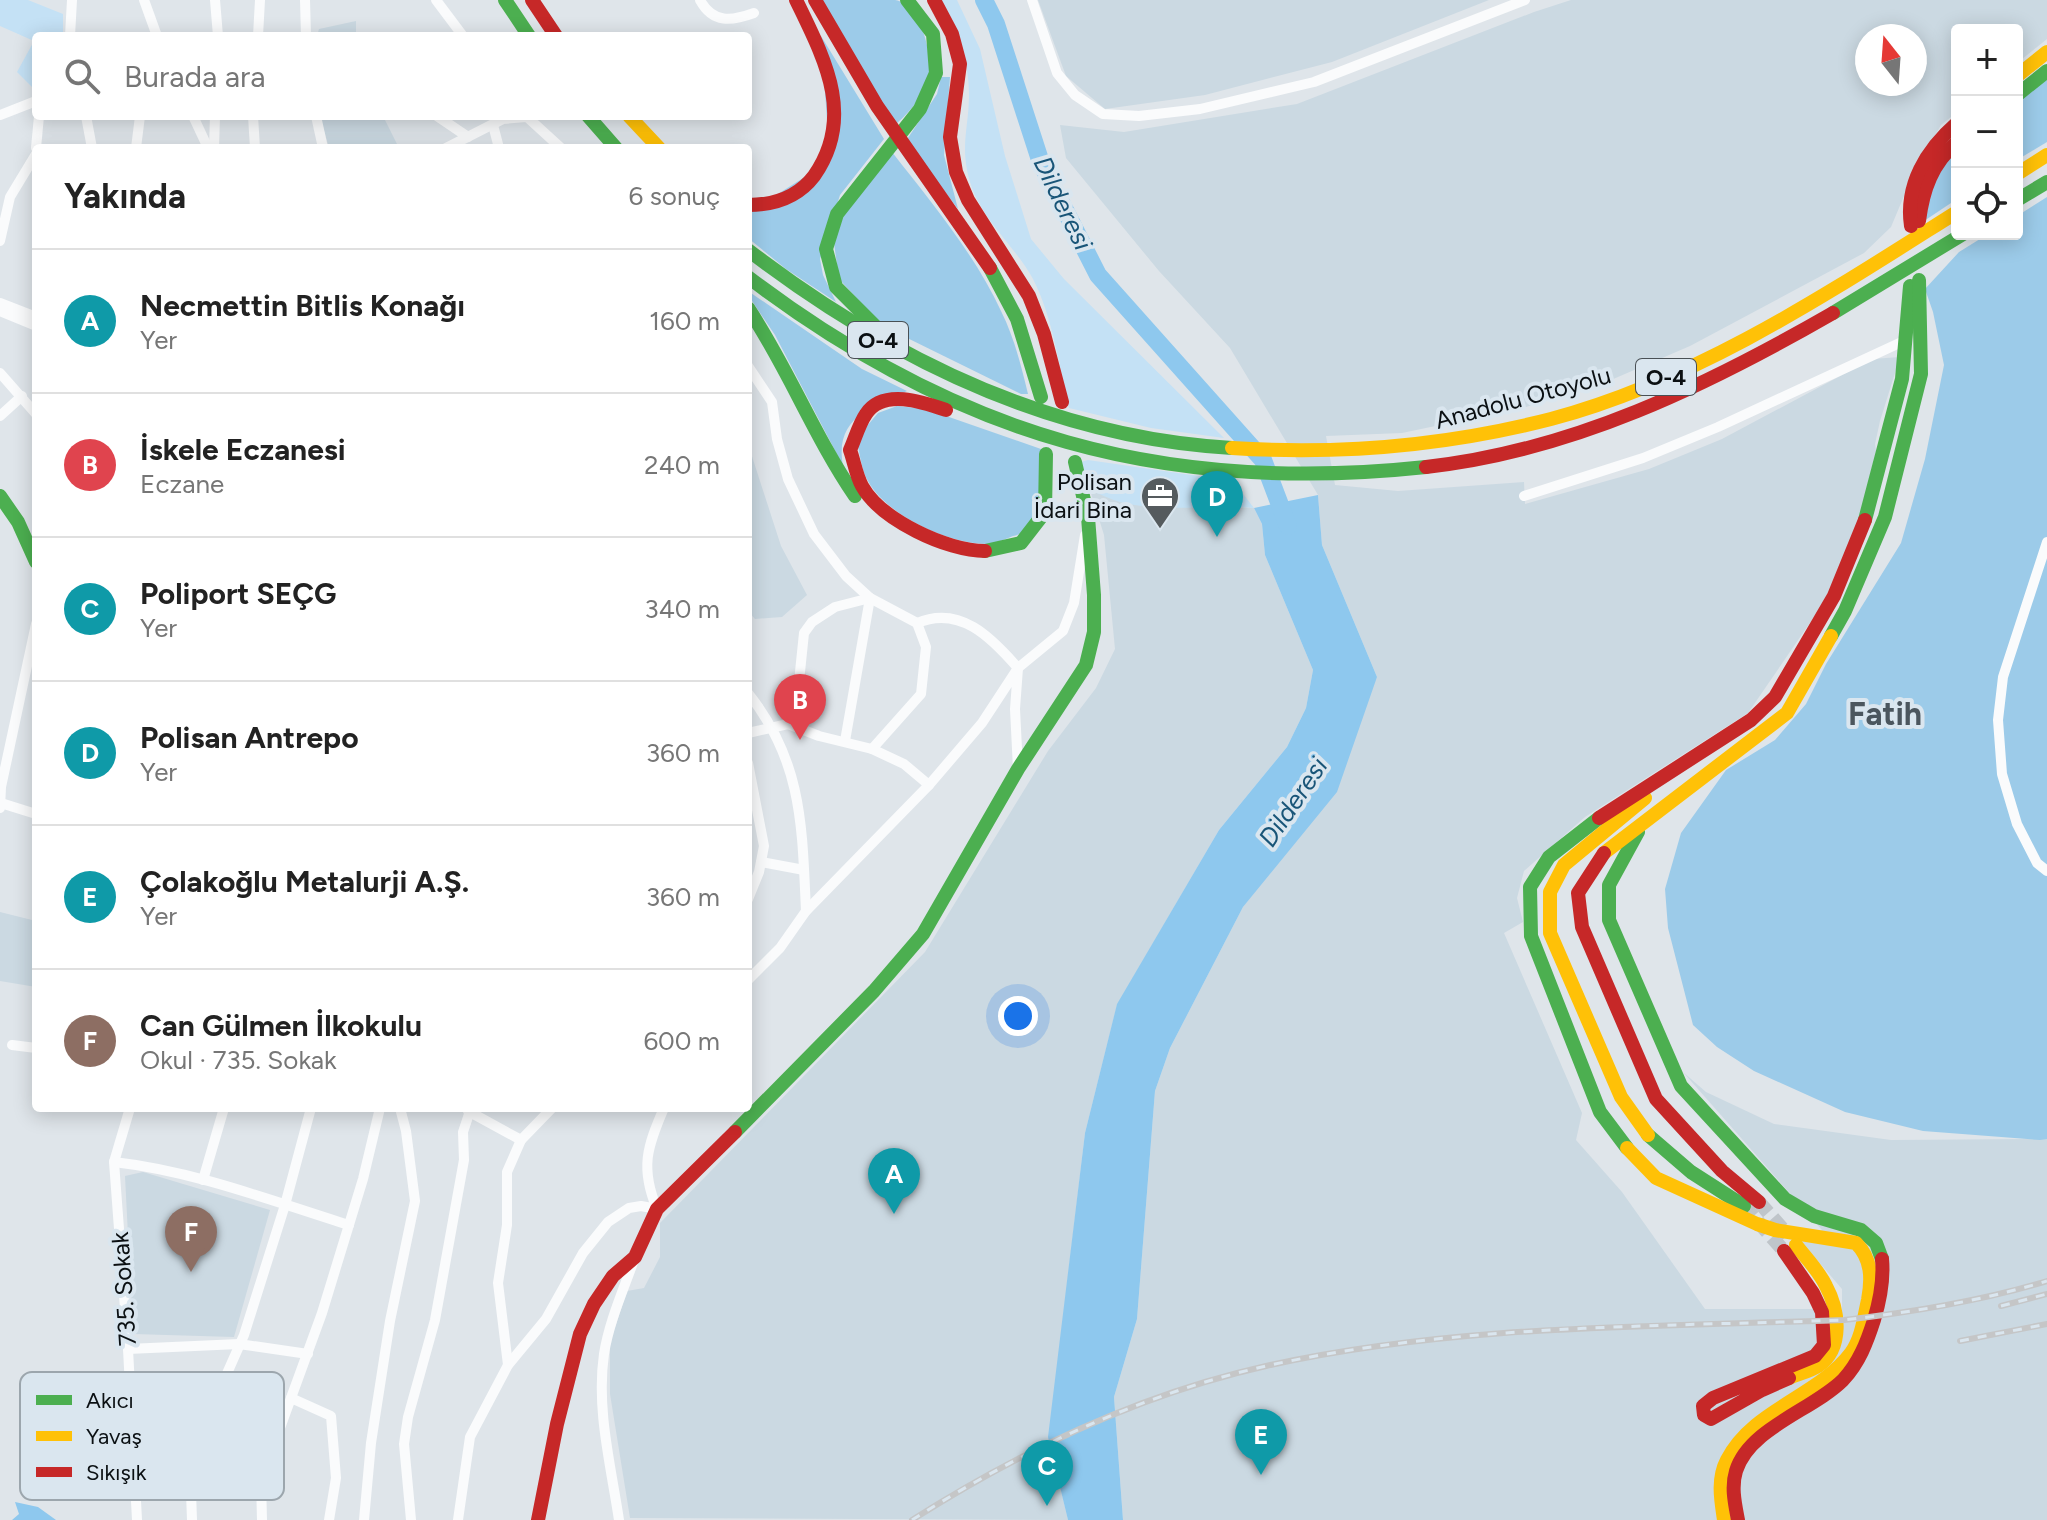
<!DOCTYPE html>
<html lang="tr">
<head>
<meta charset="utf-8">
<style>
  body { margin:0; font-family:Figtree,sans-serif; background:#f2f2f2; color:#222 }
  .controls { position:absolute; right:24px; top:24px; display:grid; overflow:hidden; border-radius:8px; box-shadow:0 4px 20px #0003 }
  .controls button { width:72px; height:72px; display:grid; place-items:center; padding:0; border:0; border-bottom:2px solid #e0e0e0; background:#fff; color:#222; font:40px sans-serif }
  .compass { position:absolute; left:1855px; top:24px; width:72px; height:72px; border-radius:50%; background:#fff; box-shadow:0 4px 20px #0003; rotate:343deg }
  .you { position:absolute; left:1018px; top:1016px; width:28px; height:28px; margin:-20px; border:6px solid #fff; border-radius:50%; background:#1a73e8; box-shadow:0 0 0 12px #1a73e833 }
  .badge { display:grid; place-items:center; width:52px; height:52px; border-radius:50%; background:#2563eb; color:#fff; font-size:26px; font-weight:700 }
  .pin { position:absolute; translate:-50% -66px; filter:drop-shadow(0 2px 4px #0008) }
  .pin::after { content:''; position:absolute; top:42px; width:28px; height:24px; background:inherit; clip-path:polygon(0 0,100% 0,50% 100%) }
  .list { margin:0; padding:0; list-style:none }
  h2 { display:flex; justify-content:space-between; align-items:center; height:104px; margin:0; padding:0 32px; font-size:34px }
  h2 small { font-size:26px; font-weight:400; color:#767676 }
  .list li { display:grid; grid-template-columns:52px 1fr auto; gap:24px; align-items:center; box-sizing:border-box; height:144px; padding:0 32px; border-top:2px solid #e0e0e0 }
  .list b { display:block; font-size:30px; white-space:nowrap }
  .list p { margin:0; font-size:26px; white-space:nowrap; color:#767676 }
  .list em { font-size:26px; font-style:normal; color:#767676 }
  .icon { flex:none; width:44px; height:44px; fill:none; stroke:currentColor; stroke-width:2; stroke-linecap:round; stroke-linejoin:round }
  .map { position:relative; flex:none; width:2047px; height:1520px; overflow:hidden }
  .search { position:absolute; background:#fff; box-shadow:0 4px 20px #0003; left:32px; top:32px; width:720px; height:88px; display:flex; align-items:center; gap:20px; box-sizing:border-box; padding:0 28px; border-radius:8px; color:#767676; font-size:30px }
  .panel { position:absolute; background:#fff; box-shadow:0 4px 20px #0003; left:32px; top:144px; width:720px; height:968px; border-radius:8px }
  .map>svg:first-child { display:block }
  .built { fill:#cbd9e2; fill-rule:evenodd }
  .green { fill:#c4e1f5 }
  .forest { fill:#9ccbe9 }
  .water { fill:#8ec8ee }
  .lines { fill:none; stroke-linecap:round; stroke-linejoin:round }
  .river { stroke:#8ec8ee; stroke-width:18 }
  .secondary-tunnel { stroke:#bfc5ca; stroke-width:14; stroke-dasharray:14 7; stroke-linecap:butt }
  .street { stroke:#fafbfc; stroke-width:10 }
  .fast { stroke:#4caf50; stroke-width:14 }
  .slow { stroke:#ffc107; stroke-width:14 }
  .jam { stroke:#c62828; stroke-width:14 }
  .rail-casing { stroke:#c5c6c7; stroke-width:6 }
  .rail { stroke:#dae6ef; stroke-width:3; stroke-dasharray:9; stroke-linecap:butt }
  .labels { text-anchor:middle; stroke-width:8; stroke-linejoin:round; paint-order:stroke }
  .shield { fill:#dae6ef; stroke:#495055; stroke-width:2 }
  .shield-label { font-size:22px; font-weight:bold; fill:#0b1013 }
  .street-label { font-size:24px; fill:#0b1013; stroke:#dae6ef }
  .poi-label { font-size:24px; fill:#0b1013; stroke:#dae6ef; text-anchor:end }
  .water-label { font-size:26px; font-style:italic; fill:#195578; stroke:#dae6ef }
  .district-label { font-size:32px; font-weight:bold; fill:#4b565e; stroke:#dae6ef }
  .key { fill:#dae6ef; stroke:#9ca6ad; stroke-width:2 }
  .key-label { font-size:22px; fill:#0b1013 }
</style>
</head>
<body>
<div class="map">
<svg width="2047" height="1520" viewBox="0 0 2047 1520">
  <rect width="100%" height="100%" fill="#dfe5ea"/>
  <g class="built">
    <path d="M 1038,0 L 1489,0 L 1332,62 L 1205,95 L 1105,109 L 1066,76 Z"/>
    <path d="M 1571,0 L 2047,0 L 2047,39 L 2017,63 L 2017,30 L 1957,30 L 1957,112 L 1941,125 L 1914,172 L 1891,227 L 1864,253 L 1690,346 L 1604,383 L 1526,407 L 1402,433 L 1326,436 L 1335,485 L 1398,491 L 1524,482 L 1525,504 L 1649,469 L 1722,439 L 1872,359 L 1900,357 L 1880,421 L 1875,444 L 1876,451 L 1860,515 L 1827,598 L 1748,713 L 1585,817 L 1524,871 L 1517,898 L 1523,922 L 1504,933 L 1582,1113 L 1576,1140 L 1622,1192 L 1705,1309 L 1817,1309 L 1842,1336 L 1842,1289 L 1800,1240 L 1822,1230 L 1683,1072 L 1706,1092 L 1774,1124 L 1891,1140 L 2047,1139 L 2047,1520 L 1123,1520 L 1114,1397 L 1137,1319 L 1155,1091 L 1170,1048 L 1243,907 L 1266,877 L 1377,677 L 1322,545 L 1318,495 L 1230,348 L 1159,271 L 1066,158 L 1060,125 L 1124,132 L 1297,104 L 1534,12 ZM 1867,36 L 1915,36 L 1915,84 L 1867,84 Z"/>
    <path d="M 356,21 L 356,36 L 317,36 L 319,29 Z"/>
    <path d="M 320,116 L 383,116 L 399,148 L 329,148 Z"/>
    <path d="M 748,444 L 781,546 L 807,595 L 782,617 L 755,619 L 748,611 Z"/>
    <path d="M 1090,490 L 1121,502 L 1254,508 L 1262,524 L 1265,555 L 1313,670 L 1306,708 L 1287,747 L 1219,830 L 1117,1005 L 1085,1133 L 1049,1437 L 1068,1520 L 630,1518 L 610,1394 L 610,1343 L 627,1291 L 644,1288 L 660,1257 L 660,1223 L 925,952 L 1048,751 L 1096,688 L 1115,649 L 1104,535 Z"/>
    <path d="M 0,912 L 36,921 L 36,987 L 0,981 Z"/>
    <path d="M 143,1172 L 270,1210 L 234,1337 L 133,1334 L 125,1176 Z"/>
  </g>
  <g class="green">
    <path d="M 0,0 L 28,0 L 63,14 L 63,36 L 36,36 L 35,90 L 17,72 L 34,41 L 0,26 Z"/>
    <path d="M 941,0 L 957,0 L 980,49 L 1005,156 L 1031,239 L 1064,279 L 1224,438 L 1151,428 L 1069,408 C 1059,366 1053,318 1033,279 C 1015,246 981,219 970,182 C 960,148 968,131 969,98 C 970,62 957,32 941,0 Z"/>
    <path d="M 1088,460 L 1233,481 L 1254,508 C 1212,504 1160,513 1120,502 C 1110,499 1100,494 1090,490 L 1077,463 Z"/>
  </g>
  <g class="forest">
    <path d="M 819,0 C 841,0 873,0 895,0 C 923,5 936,64 926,87 C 919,102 906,115 894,126 Z"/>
    <path d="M 821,36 L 884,139 L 840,195 L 820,259 L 823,275 L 836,302 L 786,269 L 748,238 L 748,213 L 830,161 Z"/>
    <path d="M 941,77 L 950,77 L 944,155 L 958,209 L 906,141 L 937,94 Z"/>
    <path d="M 2047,79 L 2047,142 L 2017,160 L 2017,103 Z"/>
    <path d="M 1957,151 L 1957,199 L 1924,221 C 1927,195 1936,167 1957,151 Z"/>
    <path d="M 892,152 C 931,202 974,253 1001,311 C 1014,337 1021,365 1028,394 L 1021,394 L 893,331 L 875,318 L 839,279 L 833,236 L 840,218 Z"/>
    <path d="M 2047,197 L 2047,1139 L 2040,1140 L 1923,1131 L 1845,1112 L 1754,1071 L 1717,1047 L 1693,1025 L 1668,928 L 1665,889 L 1681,833 L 1726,770 L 1775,740 L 1806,704 L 1826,664 L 1901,543 L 1925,459 L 1944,365 L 1933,312 L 1925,289 L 1959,252 L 1988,234 L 2017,234 L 2017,216 Z"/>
    <path d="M 748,291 L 862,369 L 907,391 C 872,407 834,417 843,466 L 775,335 L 748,295 Z"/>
    <path d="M 897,406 L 926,409 L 1041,449 C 1042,470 1042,518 1024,532 C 1021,534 1017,535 1013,536 C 1005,539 997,543 989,544 C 951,545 887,516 868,481 C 861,470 860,452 856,439 L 878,413 Z"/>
  </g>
  <g class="water">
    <path d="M 1318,495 L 1322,545 L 1377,677 L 1337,792 L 1243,907 L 1170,1048 L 1155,1091 L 1137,1319 L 1114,1397 L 1123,1520 L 1068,1520 L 1048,1437 L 1085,1133 L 1117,1004 L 1219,830 L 1287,747 L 1306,708 L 1313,670 L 1265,555 L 1262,524 L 1254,508 Z"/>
    <path d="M 15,1502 L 38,1507 L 56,1520 L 12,1520 L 19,1514 Z"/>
  </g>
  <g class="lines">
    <path class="river" d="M 984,0 L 996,24 L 1041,163 L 1098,275 L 1263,460 L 1288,526"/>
    <g class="secondary-tunnel">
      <path d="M 1759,1202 L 1788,1235"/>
      <path d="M 1744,1206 L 1784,1251"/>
    </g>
    <g class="street">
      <path d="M 144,0 L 157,36"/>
      <path d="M 215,0 L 218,36"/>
      <path d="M 305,0 L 306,36"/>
      <path d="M 436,0 L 463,36"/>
      <path d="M 700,0 C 713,24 732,21 754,13"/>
      <path d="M 1032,0 L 1057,73 L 1075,95 L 1103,114 L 1139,116 L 1200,109 L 1314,82 L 1525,0"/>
      <path d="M 70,36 L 72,0"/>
      <path d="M 258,36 L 260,0"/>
      <path d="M 0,115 L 36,101"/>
      <path d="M 86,116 L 92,148"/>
      <path d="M 193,116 L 208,148"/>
      <path d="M 253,116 L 255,148"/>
      <path d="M 316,116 L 323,148"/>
      <path d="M 437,116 L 468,137"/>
      <path d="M 526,116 L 561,148"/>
      <path d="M 493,125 L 499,148"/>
      <path d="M 36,148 L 39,116"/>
      <path d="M 136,148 L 140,116"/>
      <path d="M 214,148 L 215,116"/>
      <path d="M 446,148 L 503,119 L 526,117"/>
      <path d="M 0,241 L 10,197 L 36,154"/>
      <path d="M 0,303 L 36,317"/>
      <path d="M 0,311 L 36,326"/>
      <path d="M 748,366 L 772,402 L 777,439 L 788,479 L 814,534 L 846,576 L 870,598 L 917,623 L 926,647 L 921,694 L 872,749"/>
      <path d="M 0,373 L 36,414"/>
      <path d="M 0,416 L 22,396"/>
      <path d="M 1524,496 L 1643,458 L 1718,427 L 1906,340"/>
      <path d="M 2047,542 L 2003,677 L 1998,720 L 2002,774 L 2017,824 L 2037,863 L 2047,871"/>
      <path d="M 917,623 C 960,605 991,637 1018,668 L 1063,631 L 1074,603 L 1085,535"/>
      <path d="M 748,693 C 803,762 802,827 806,911"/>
      <path d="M 788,724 L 797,701 L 804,633 L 812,622 L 835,607 L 870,598"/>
      <path d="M 748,733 L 788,724 L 819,736 L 872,749 L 904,764 L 929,785"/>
      <path d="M 845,741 L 870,598"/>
      <path d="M 748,763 L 764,846 L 759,872 L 748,899"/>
      <path d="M 1,803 L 36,814"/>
      <path d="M 0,808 L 1,787 L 36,624"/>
      <path d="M 761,862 L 804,870"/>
      <path d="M 748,980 L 780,948 L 806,911 L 929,785 L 982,723 L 1018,668 L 1015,709 L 1018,769"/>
      <path d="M 12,1045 L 36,1048"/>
      <path d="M 130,1108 L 114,1162 L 128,1349 L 137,1520"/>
      <path d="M 468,1111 L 521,1140"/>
      <path d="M 114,1162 C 194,1171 272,1201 349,1225"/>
      <path d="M 203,1180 L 224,1108"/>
      <path d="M 657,1209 C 640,1168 647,1147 664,1108"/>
      <path d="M 128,1349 L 239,1344 L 308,1354"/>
      <path d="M 508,1365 L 498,1283 L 507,1225 L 507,1172 L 521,1140 L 552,1108"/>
      <path d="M 291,1398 L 331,1416 L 336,1478 L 329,1520"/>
      <path d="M 131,1405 L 216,1396"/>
      <path d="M 192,1520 L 190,1464 L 193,1450 L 244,1335 L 285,1205 L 311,1108"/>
      <path d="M 262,1520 L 261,1480 L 322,1313 L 363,1179 L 380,1108"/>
      <path d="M 364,1520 L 371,1443 L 390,1321 L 415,1201 L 406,1131 L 400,1108"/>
      <path d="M 411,1520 L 404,1444 L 408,1417 L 435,1320 L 464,1160 L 463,1132 L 471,1108"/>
      <path d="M 458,1520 L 470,1437 L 508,1365 L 546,1319 L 583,1253 L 608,1222 L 629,1208 L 641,1206 L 657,1209"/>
      <path d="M 619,1520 C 611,1466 596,1409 604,1354 C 609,1322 623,1291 634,1260"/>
    </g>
    <g class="fast">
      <path d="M 505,0 L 529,36"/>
      <path d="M 2017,95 L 2047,71"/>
      <path d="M 588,116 L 616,148"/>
      <path d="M 2017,200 L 2047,182"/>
      <path d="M 748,250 C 889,358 1052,438 1232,448"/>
      <path d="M 990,268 L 1017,319 L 1041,397"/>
      <path d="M 748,277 C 957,436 1164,495 1426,467"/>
      <path d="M 748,308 C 788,368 814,436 855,496"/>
      <path d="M 1833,313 L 1963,234"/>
      <path d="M 875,326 L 836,287 L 826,249 L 837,214 L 920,109 L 936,73 L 933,34 L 907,0"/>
      <path d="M 0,496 L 18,522 L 36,562"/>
      <path d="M 1865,520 L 1902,379 L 1910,286"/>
      <path d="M 985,551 L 1021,543 L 1045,512 L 1046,454"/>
      <path d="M 1831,636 L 1845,611 L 1885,517 L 1921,374 L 1919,280"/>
      <path d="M 1599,818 L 1549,857 L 1530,887 L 1531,936 L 1600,1112 L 1627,1148"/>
      <path d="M 1638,832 L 1609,885 L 1609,920 L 1681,1086 L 1785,1199 L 1814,1216 L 1861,1230 L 1876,1243 L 1882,1259"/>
      <path d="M 735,1132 L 874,991 L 923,934 L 1018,769 L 1086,665 L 1094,632 L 1094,595 L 1088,517 L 1075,462"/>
      <path d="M 1648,1135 L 1691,1172 L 1744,1206"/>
    </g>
    <g class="slow">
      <path d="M 2017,76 L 2047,52"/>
      <path d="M 629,116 L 659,148"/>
      <path d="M 2017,174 L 2047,155"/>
      <path d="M 1232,448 C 1340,455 1446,446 1551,419 C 1698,380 1830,292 1957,212"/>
      <path d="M 1645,798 L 1564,865 L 1550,892 L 1550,933 L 1621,1097 L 1648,1135"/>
      <path d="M 1604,853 L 1787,713 L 1831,636"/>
      <path d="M 1627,1148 L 1656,1178 L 1757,1224 L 1775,1230 L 1856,1243 C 1872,1259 1872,1279 1868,1300 C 1864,1317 1862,1338 1851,1353 C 1818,1397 1753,1409 1727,1460 C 1717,1479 1721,1500 1724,1520"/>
      <path d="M 1789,1378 C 1798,1374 1810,1371 1818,1366 C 1844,1348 1839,1310 1826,1286 C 1819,1271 1806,1258 1796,1245"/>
    </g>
    <g class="jam">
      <path d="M 532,0 L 556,36"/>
      <path d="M 815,0 L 877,106 L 990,268"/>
      <path d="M 934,0 L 952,34 L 960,64 L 950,137 L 956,172 L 968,200 L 1029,296 L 1044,334 L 1062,402"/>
      <path d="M 748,205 C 774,205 798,197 814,176 C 856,116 824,58 796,0"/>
      <path d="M 1919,221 C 1923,189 1932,164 1957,142"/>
      <path d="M 1911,226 C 1905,185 1926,150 1957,123"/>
      <path d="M 946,410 C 923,402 883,388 866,414 C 859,424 855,439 850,450 C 854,461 856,475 862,486 C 881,520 947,551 985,551"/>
      <path d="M 1426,467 C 1572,451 1706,386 1833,313"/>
      <path d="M 1599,818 L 1751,720 L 1775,697 L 1834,596 L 1865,520"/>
      <path d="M 1604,853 L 1578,893 L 1582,927 L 1656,1099 L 1722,1171 L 1759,1202"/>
      <path d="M 1784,1251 L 1813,1293 L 1822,1312 L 1824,1345 L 1815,1356 L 1713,1398 L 1703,1406 L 1704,1415 L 1711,1419 L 1762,1390 L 1789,1378"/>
      <path d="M 538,1520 L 557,1424 L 580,1334 L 594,1304 L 613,1276 L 635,1257 L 657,1209 L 735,1132"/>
      <path d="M 1738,1520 C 1735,1504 1731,1487 1736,1471 C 1749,1428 1813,1410 1843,1380 C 1859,1363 1867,1342 1874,1320 C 1880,1300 1884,1280 1882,1259"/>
    </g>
    <defs>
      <g id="rail">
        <path d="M 2001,1306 L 2047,1294"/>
        <path d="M 1960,1341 L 2047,1324"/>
        <path d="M 912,1520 C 1019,1452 1141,1394 1266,1366 C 1455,1324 1652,1327 1844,1320 C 1913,1312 1981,1301 2047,1281"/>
      </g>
    </defs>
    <use href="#rail" class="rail-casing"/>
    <use href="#rail" class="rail"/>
  </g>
  <defs>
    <symbol id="office-pin" viewBox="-11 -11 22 30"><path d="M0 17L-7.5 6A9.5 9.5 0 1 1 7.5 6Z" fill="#555b5e" stroke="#dae6ef"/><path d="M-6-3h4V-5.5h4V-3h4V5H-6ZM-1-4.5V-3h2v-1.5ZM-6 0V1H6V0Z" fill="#fff"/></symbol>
  </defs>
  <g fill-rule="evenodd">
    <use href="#office-pin" x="1138" y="474" width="44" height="60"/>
  </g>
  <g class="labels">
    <g class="shield">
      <rect x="848" y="322" width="60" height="36" rx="6"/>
      <rect x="1636" y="359" width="60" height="36" rx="6"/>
    </g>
    <g class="shield-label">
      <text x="878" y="348">O-4</text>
      <text x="1666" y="385">O-4</text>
    </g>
    <g class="street-label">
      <text transform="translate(1523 398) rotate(-15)" y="8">Anadolu Otoyolu</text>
      <text transform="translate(124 1289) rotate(-94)" y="8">735. Sokak</text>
    </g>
    <g class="poi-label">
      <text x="1132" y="490">Polisan<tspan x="1132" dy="28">İdari Bina</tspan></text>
    </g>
    <g class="water-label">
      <text transform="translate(1063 203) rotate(64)" y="9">Dilderesi</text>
      <text transform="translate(1293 802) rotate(-56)" y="9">Dilderesi</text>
    </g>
    <g class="district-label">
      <text x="1885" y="725">Fatih</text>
    </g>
  </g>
  <rect x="20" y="1372" width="264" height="128" rx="12" class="key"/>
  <rect x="36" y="1395" width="36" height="10" fill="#4caf50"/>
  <rect x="36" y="1431" width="36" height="10" fill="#ffc107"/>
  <rect x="36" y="1467" width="36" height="10" fill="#c62828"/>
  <g class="key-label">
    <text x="86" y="1408">Akıcı</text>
    <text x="86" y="1444">Yavaş</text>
    <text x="86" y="1480">Sıkışık</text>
  </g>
</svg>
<div class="controls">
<button>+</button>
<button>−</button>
<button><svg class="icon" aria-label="locate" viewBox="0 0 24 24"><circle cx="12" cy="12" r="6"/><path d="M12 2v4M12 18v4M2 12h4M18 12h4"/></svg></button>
</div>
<svg class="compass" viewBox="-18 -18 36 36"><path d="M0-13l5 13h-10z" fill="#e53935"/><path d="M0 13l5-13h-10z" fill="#767676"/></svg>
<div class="you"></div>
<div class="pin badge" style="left:894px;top:1214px;background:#0f9aa8">A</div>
<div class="pin badge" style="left:800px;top:740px;background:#e0444e">B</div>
<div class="pin badge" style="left:1047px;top:1506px;background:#0f9aa8">C</div>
<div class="pin badge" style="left:1217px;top:537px;background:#0f9aa8">D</div>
<div class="pin badge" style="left:1261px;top:1475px;background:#0f9aa8">E</div>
<div class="pin badge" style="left:191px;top:1272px;background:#8d6e63">F</div>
<div class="search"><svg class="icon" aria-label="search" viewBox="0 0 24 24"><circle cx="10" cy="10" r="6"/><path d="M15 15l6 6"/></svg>Burada ara</div>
<section class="panel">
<h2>Yakında<small>6 sonuç</small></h2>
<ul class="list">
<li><span class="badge" style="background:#0f9aa8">A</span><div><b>Necmettin Bitlis Konağı</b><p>Yer</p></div><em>160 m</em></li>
<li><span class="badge" style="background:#e0444e">B</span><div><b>İskele Eczanesi</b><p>Eczane</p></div><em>240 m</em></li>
<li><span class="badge" style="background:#0f9aa8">C</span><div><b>Poliport SEÇG</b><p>Yer</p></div><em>340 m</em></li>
<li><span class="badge" style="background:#0f9aa8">D</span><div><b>Polisan Antrepo</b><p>Yer</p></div><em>360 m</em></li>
<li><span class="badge" style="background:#0f9aa8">E</span><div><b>Çolakoğlu Metalurji A.Ş.</b><p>Yer</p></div><em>360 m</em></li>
<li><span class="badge" style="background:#8d6e63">F</span><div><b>Can Gülmen İlkokulu</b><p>Okul · 735. Sokak</p></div><em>600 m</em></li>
</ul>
</section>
</div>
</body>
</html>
